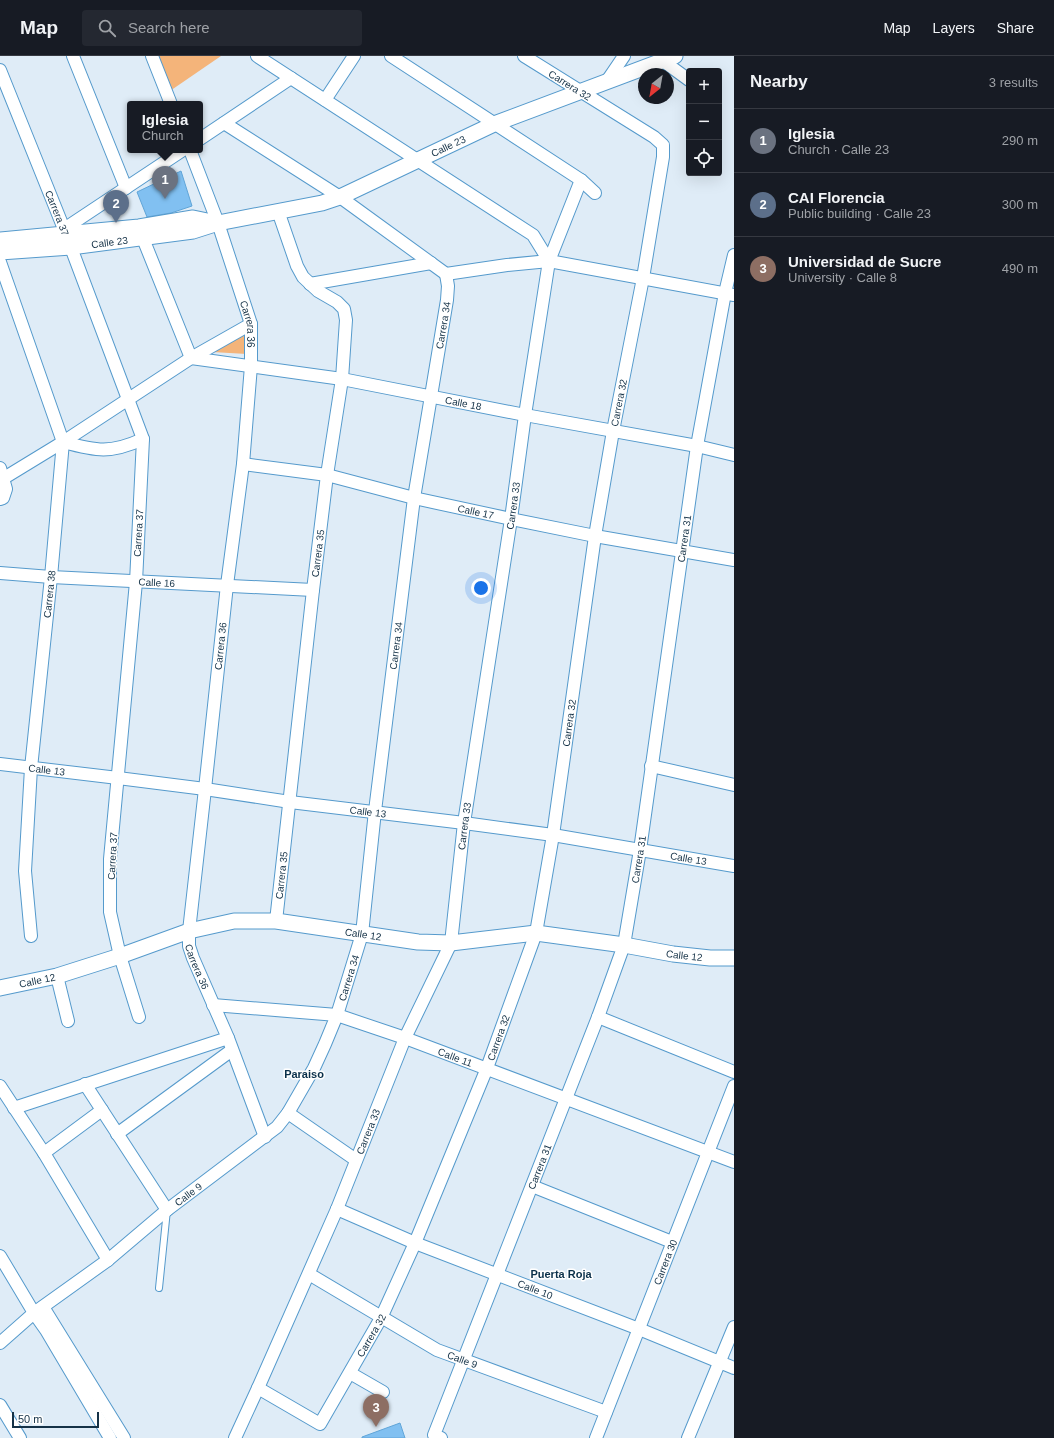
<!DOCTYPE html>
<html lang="en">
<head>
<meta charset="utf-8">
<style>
  body { margin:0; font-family:Helvetica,sans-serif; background:#242831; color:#f1f3f6 }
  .controls { position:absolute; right:12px; top:12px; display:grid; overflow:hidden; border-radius:4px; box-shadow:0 4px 16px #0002 }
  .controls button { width:36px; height:36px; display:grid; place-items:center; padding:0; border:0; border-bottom:1px solid #363941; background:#171b24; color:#f1f3f6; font:20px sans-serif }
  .compass { position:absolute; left:638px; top:12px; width:36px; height:36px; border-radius:50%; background:#171b24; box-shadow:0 4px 16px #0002; rotate:211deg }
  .scale { position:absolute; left:12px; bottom:10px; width:87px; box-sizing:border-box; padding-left:4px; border:2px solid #153247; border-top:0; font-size:11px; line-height:14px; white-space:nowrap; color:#153247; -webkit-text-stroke:3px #fff; paint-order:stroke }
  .you { position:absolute; left:481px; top:532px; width:14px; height:14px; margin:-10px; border:3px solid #fff; border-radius:50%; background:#1a73e8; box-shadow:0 0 0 6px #1a73e833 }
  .badge { display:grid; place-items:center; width:26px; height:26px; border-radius:50%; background:#db2777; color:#fff; font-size:13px; font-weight:700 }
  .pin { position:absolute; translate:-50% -33px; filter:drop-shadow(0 1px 2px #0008) }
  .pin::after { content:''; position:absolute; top:21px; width:14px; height:12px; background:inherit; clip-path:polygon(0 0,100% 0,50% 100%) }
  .popup { position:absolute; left:127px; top:45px; width:76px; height:52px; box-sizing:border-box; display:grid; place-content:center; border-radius:4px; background:#171b24; filter:drop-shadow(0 1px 3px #0005); font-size:13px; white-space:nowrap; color:#9ea1a6 }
  .popup b { font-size:15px; color:#f1f3f6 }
  .popup::after { content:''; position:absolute; left:50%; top:100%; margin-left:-8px; border:8px solid transparent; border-top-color:#171b24 }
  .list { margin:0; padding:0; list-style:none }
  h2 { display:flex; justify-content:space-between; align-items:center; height:52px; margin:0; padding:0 16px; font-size:17px }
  h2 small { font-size:13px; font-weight:400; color:#9ea1a6 }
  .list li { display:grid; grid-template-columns:26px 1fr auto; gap:12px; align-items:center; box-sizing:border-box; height:64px; padding:0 16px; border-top:1px solid #363941 }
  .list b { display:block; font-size:15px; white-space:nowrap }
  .list p { margin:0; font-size:13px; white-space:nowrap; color:#9ea1a6 }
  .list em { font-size:13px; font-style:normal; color:#9ea1a6 }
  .icon { flex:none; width:22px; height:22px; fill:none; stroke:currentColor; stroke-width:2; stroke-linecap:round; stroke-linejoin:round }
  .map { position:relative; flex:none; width:734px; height:1382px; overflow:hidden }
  header { display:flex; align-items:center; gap:24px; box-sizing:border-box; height:56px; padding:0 20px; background:#171b24; border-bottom:1px solid #363941 }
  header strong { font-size:19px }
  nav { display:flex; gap:22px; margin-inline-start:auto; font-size:14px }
  .search { width:280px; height:36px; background:#242831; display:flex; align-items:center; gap:10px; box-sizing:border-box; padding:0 14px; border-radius:4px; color:#9ea1a6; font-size:15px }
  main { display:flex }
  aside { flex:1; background:#171b24 }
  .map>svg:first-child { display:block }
  .green { fill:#f4b47a }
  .building { fill:#81c0f1; stroke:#60a5d8 }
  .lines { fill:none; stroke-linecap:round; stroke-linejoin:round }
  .service-casing { stroke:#559acc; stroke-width:8 }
  .minor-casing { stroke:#559acc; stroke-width:14 }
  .tertiary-casing { stroke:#559acc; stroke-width:17 }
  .service { stroke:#fff; stroke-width:6 }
  .minor { stroke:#fff; stroke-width:12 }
  .tertiary { stroke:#fff; stroke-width:15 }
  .labels { text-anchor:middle; stroke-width:3; stroke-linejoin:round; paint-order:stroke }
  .street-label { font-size:10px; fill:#153247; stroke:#fff }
  .neighbourhood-label { font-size:11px; font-weight:bold; fill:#0a304a; stroke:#fff }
</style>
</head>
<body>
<header>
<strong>Map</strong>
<div class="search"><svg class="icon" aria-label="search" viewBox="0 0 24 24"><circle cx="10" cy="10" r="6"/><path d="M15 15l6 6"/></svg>Search here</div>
<nav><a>Map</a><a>Layers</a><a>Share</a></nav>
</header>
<main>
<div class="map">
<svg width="734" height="1382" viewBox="0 0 734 1382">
  <rect width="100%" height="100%" fill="#dfecf7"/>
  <g class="green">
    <path d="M 152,0 L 221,0 L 167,37 Z"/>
    <path d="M 248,275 L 247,298 L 212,296 Z"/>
  </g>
  <g class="building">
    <path d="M 181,115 L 192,150 L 171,157 L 147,161 L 137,136 Z"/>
    <path d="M 400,1367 L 405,1382 L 362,1382 L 362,1381 Z"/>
  </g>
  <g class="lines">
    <defs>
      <path id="service" d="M 159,1232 L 167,1154"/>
      <g id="minor">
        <path d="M 73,0 L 126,132"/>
        <path d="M 152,0 L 171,48"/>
        <path d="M 257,0 L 533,179 L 549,205"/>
        <path d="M 391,0 L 581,124 L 595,137"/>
        <path d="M 663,5 L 689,24"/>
        <path id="s1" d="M 0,14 L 64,173 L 143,383 L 136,526 L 110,803 L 110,856 L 120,900 L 139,961"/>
        <path d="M 607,25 L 624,0"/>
        <path d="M 325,44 L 354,0"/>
        <path d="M 224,67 L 340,141 L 446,218"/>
        <path d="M 200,83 L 291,22"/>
        <path id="s2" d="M 190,94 L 218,167 L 251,268 L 251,310 L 243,408 L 227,529 L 205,733 L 189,875 L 189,890 L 193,902 L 228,982 L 265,1081"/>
        <path d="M 64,173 L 183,94"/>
        <path id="s3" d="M 140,175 L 191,302 L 342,323 L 525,359 L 697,390 L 734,399"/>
        <path d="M 0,206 L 63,386 L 51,521 L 31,712 L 25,815 L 31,880"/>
        <path d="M 446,218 L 507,209 L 549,205 L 734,239"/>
        <path d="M 310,228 L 431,207"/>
        <path d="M 63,386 C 97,395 110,398 143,383"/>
        <path id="s4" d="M 243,408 L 327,419 L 414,442 L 511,463 L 595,480 L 734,504"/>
        <path d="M 0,412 L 6,433 L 3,442 L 0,443"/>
        <path d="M 4,422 L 63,386 L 191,302 L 251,268"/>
        <path id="s5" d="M 0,517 L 51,521 L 313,534"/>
        <path id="s6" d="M 0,708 L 118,722 L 205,733 L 290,746 L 464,767 L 553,779 L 734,810"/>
        <path d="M 651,710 L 734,729"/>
        <path id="s7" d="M 276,865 L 313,534 L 327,419 L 342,323 L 346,264 L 344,253 L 337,246 L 318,235 L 303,221 L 297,210 L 278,155"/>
        <path d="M 57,920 L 68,965"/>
        <path id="s8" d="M 213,949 L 337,959 L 405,982 L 734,1106"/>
        <path d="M 598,961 L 734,1016"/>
        <path d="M 85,1028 L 167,1154"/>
        <path d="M 0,1030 L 44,1097 L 108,1204"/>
        <path d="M 14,1052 L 228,982"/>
        <path d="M 288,1057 L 356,1104"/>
        <path d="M 117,1078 L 232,994"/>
        <path d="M 44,1097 L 102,1054"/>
        <path d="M 532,1130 L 672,1186"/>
        <path id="s9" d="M 337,1153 L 415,1187 L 639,1273 L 734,1312"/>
        <path d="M 0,1200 L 34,1257 L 46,1274 L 110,1382"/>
        <path id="s10" d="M 309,1218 L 437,1294 L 606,1356"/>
        <path d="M 43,1251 L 124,1382"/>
        <path id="s11" d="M 0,1287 L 34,1257 L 108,1204 L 167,1154 L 277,1071 L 288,1057 L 314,1012 L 325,988 L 337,959 L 362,878 L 375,755 L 414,442 L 447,244 L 448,230 L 446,218"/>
        <path d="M 350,1317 L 383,1336"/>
        <path id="s12" d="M 258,1332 L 320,1368 L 381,1262 L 415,1187 L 487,1012 L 536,877 L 553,779 L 595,480 L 613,375 L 643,222 L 663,101 L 663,89 L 654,81 L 524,0"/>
        <path d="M 0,1349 L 20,1382"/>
        <path id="s13" d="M 235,1382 L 258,1332 L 337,1153 L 405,982 L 451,887 L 464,767 L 511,463 L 525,359 L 549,205 L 581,124"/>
        <path id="s14" d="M 441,1382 L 434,1379 L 598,961 L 624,889 L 640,794 L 697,390 L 725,237 L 734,199"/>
        <path id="s15" d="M 596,1382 L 734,1030"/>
        <path d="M 688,1382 L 734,1271"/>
      </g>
      <g id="tertiary">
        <path d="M 0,184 L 139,171 L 193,162 L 217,167"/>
        <path id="s16" d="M 0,196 L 71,191 L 193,175 L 218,167 L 322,147 L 340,141 L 494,68 L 675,0"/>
        <path id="s17" d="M 0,932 L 57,920 L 120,900 L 189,875 L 234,865 L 276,865 L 418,886 L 451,887 L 536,877 L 624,889 L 673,898 L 710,902 L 734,902"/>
      </g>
    </defs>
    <use href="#service" class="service-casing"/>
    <use href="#minor" class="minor-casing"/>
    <use href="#tertiary" class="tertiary-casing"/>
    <use href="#service" class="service"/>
    <use href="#minor" class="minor"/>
    <use href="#tertiary" class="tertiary"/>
  </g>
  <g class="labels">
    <g class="street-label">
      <text transform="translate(570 29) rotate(32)" y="4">Carrera 32</text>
      <text dy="4" stroke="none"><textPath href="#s16" startOffset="465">Calle 23</textPath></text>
      <text dy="4" stroke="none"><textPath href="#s1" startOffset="154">Carrera 37</textPath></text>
      <text dy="4" stroke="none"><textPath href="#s16" startOffset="110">Calle 23</textPath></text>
      <text dy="4" stroke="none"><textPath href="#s2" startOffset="184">Carrera 36</textPath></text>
      <text dy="4" stroke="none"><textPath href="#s11" startOffset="1178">Carrera 34</textPath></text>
      <text dy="4" stroke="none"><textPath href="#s12" startOffset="1146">Carrera 32</textPath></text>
      <text dy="4" stroke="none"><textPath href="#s3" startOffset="413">Calle 18</textPath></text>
      <text dy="4" stroke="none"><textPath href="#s13" startOffset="982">Carrera 33</textPath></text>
      <text dy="4" stroke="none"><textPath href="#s4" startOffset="238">Calle 17</textPath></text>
      <text transform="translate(138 477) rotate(-87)" y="4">Carrera 37</text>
      <text dy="4" stroke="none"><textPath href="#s14" startOffset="944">Carrera 31</textPath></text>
      <text dy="4" stroke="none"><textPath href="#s7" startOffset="370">Carrera 35</textPath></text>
      <text dy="4" stroke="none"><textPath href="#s5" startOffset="157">Calle 16</textPath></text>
      <text transform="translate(49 538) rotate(-84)" y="4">Carrera 38</text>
      <text dy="4" stroke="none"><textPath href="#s11" startOffset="854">Carrera 34</textPath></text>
      <text transform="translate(220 590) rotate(-84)" y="4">Carrera 36</text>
      <text dy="4" stroke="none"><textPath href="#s12" startOffset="822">Carrera 32</textPath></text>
      <text dy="4" stroke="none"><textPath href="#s6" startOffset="47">Calle 13</textPath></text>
      <text dy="4" stroke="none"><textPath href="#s6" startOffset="371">Calle 13</textPath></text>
      <text dy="4" stroke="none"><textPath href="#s13" startOffset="658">Carrera 33</textPath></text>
      <text transform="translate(112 800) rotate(-87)" y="4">Carrera 37</text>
      <text dy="4" stroke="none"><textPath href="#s6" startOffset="695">Calle 13</textPath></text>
      <text dy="4" stroke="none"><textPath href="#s14" startOffset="620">Carrera 31</textPath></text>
      <text dy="4" stroke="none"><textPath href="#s7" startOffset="46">Carrera 35</textPath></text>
      <text dy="4" stroke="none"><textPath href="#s17" startOffset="374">Calle 12</textPath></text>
      <text dy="4" stroke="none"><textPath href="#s17" startOffset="698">Calle 12</textPath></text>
      <text dy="4" stroke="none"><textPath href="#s2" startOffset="832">Carrera 36</textPath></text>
      <text dy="4" stroke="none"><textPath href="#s11" startOffset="518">Carrera 34</textPath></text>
      <text dy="4" stroke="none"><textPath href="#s17" startOffset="38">Calle 12</textPath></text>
      <text dy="4" stroke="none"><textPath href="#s12" startOffset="498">Carrera 32</textPath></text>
      <text dy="4" stroke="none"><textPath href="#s8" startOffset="250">Calle 11</textPath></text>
      <text dy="4" stroke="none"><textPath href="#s13" startOffset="334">Carrera 33</textPath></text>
      <text dy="4" stroke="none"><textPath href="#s14" startOffset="296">Carrera 31</textPath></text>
      <text dy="4" stroke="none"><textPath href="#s11" startOffset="240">Calle 9</textPath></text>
      <text dy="4" stroke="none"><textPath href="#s15" startOffset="189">Carrera 30</textPath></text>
      <text dy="4" stroke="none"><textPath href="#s9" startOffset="214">Calle 10</textPath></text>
      <text dy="4" stroke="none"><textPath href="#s12" startOffset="174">Carrera 32</textPath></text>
      <text dy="4" stroke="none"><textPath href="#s10" startOffset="176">Calle 9</textPath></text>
    </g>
    <g class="neighbourhood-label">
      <text x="304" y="1022">Paraiso</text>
      <text x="561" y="1222">Puerta Roja</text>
    </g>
  </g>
</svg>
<div class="controls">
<button>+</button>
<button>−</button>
<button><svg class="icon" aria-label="locate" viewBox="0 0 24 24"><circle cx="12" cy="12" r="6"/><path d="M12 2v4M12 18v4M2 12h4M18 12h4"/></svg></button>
</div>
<svg class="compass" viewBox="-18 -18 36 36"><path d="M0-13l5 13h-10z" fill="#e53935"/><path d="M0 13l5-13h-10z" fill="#9ea1a6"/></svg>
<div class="scale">50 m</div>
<div class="you"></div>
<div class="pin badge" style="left:165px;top:143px;background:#6b7280">1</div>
<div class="popup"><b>Iglesia</b>Church</div>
<div class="pin badge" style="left:116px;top:167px;background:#5c6f8a">2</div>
<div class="pin badge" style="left:376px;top:1371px;background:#8d6e63">3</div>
</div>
<aside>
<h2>Nearby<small>3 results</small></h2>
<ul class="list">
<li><span class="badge" style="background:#6b7280">1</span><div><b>Iglesia</b><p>Church · Calle 23</p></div><em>290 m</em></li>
<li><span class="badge" style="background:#5c6f8a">2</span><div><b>CAI Florencia</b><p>Public building · Calle 23</p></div><em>300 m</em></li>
<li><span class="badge" style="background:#8d6e63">3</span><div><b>Universidad de Sucre</b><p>University · Calle 8</p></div><em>490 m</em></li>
</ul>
</aside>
</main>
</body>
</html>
